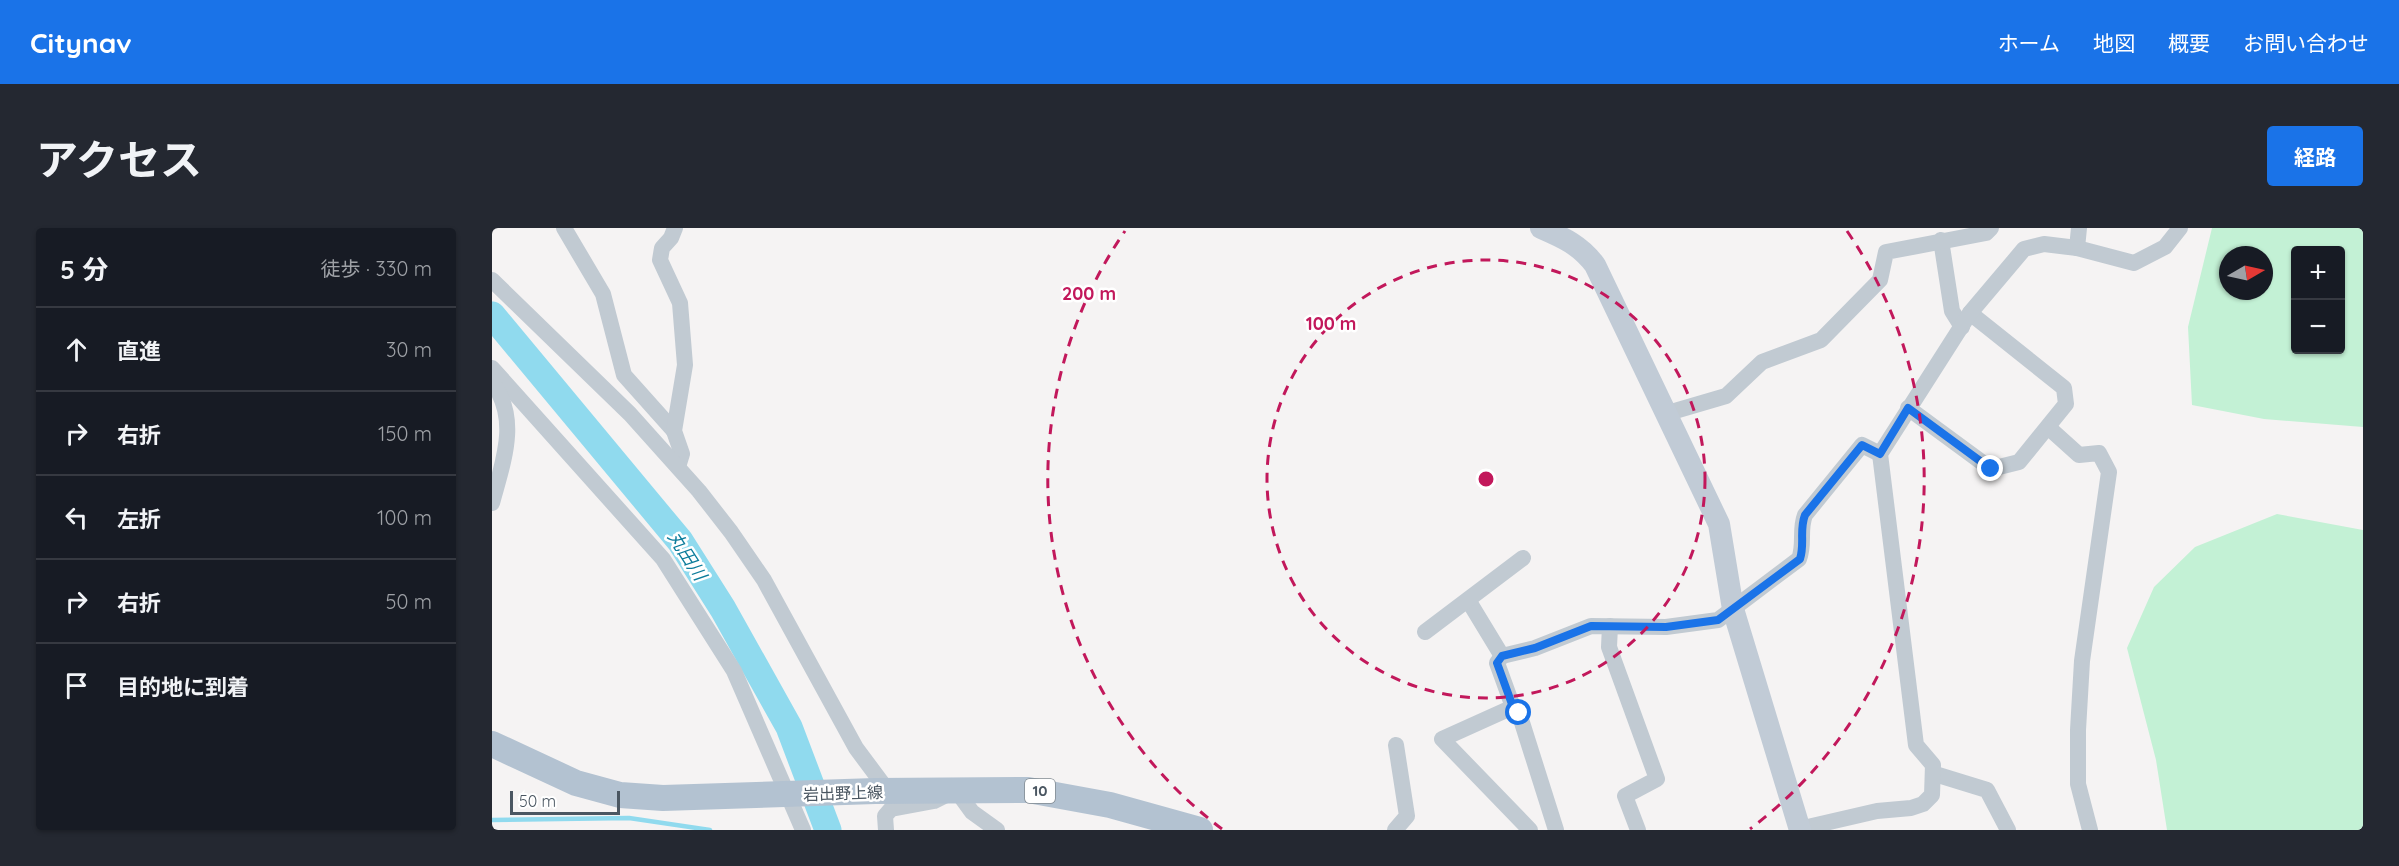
<!DOCTYPE html>
<html lang="ja">
<head>
<meta charset="utf-8">
<style>
  body { margin:0; font-family:Quicksand,"Noto Sans JP",sans-serif; background:#242831; color:#f1f3f6 }
  .controls { position:absolute; right:18px; top:18px; display:grid; overflow:hidden; border-radius:6px; box-shadow:0 2px 4px #0004 }
  .controls button { width:54px; height:54px; display:grid; place-items:center; padding:0; border:0; border-bottom:2px solid #363941; background:#171b24; color:#f1f3f6; font:30px sans-serif }
  .compass { position:absolute; left:1727px; top:18px; width:54px; height:54px; border-radius:50%; background:#171b24; box-shadow:0 2px 4px #0004; rotate:81deg }
  .scale { position:absolute; left:18px; bottom:15px; width:110px; box-sizing:border-box; padding-left:6px; border:3px solid #4a5661; border-top:0; font-size:16px; line-height:21px; white-space:nowrap; color:#4a5661; -webkit-text-stroke:4px #fff; paint-order:stroke }
  .stop { position:absolute; width:18px; height:18px; margin:-14px; border:4px solid #1a73e8; border-radius:50%; background:#fff }
  .stop.end { background:#1a73e8; border-color:#fff; box-shadow:0 2px 6px #0008 }
  .list { margin:0; padding:0; list-style:none }
  h2 { display:flex; justify-content:space-between; align-items:center; height:78px; margin:0; padding:0 24px; font-size:26px }
  h2 small { font-size:20px; font-weight:400; color:#9ea1a6 }
  .list li { display:grid; grid-template-columns:39px 1fr auto; gap:18px; align-items:center; box-sizing:border-box; height:84px; padding:0 24px; border-top:2px solid #363941 }
  .list b { display:block; font-size:22px; white-space:nowrap }
  .list em { font-size:20px; font-style:normal; color:#9ea1a6 }
  .icon { flex:none; width:33px; height:33px; fill:none; stroke:currentColor; stroke-width:2; stroke-linecap:round; stroke-linejoin:round }
  .map { position:relative; flex:none; width:1871px; height:602px; overflow:hidden; border-radius:6px }
  header { display:flex; align-items:center; gap:36px; box-sizing:border-box; height:84px; padding:0 30px; background:#1a73e8; color:#fff }
  header strong { font-size:28px }
  nav { display:flex; gap:33px; margin-inline-start:auto; font-size:21px }
  .intro { display:flex; align-items:center; justify-content:space-between; box-sizing:border-box; height:144px; padding:0 36px }
  h1 { margin:0; font-size:42px }
  .button { padding:15px 27px; border-radius:6px; background:#1a73e8; color:#fff; font-size:21px; font-weight:700 }
  main { display:flex; gap:36px; padding:0 36px }
  aside { flex:1; background:#171b24; border-radius:6px; box-shadow:0 2px 4px #0004 }
  .map>svg:first-child { display:block }
  .green { fill:#c3f1d5; fill-rule:evenodd }
  .lines { fill:none; stroke-linecap:round; stroke-linejoin:round }
  .stream { stroke:#90daee; stroke-width:4.5 }
  .river { stroke:#90daee; stroke-width:27 }
  .street { stroke:#c1cad2; stroke-width:16 }
  .secondary { stroke:#c1cbd6; stroke-width:22 }
  .primary { stroke:#b3c2d1; stroke-width:26 }
  .route { stroke:#1a73e8; stroke-width:8 }
  .ring { fill:none; stroke:#c2185b; stroke-width:3; stroke-dasharray:10 8 }
  .labels { text-anchor:middle; stroke-width:5; stroke-linejoin:round; paint-order:stroke }
  .shield { fill:#fff; stroke:#808990; stroke-width:1.5 }
  .shield-label { font-size:15px; font-weight:bold; fill:#4a5661 }
  .street-label { font-size:16px; fill:#4a5661; stroke:#fff }
  .water-label { font-size:18px; font-style:italic; fill:#0c7c9b; stroke:#fff }
  .centre { fill:#c2185b; stroke:#fff; stroke-width:3 }
  .ring-label { font-size:18px; text-anchor:middle; font-weight:bold; fill:#c2185b; stroke:#fff; stroke-width:5; stroke-linejoin:round; paint-order:stroke }
</style>
</head>
<body>
<header>
<strong>Citynav</strong>
<nav><a>ホーム</a><a>地図</a><a>概要</a><a>お問い合わせ</a></nav>
</header>
<div class="intro"><h1>アクセス</h1><a class="button">経路</a></div>
<main>
<aside>
<h2>5 分<small>徒歩 · 330 m</small></h2>
<ul class="list">
<li><svg class="icon" aria-label="ahead" viewBox="0 0 24 24"><path d="M12 20V5M6 11l6-6 6 6"/></svg><div><b>直進</b></div><em>30 m</em></li>
<li><svg class="icon" aria-label="right" viewBox="0 0 24 24"><path d="M7 20v-9h11M14 6l5 5-5 5"/></svg><div><b>右折</b></div><em>150 m</em></li>
<li><svg class="icon" aria-label="left" viewBox="0 0 24 24"><path d="M17 20v-9H6M10 6l-5 5 5 5"/></svg><div><b>左折</b></div><em>100 m</em></li>
<li><svg class="icon" aria-label="right" viewBox="0 0 24 24"><path d="M7 20v-9h11M14 6l5 5-5 5"/></svg><div><b>右折</b></div><em>50 m</em></li>
<li><svg class="icon" aria-label="arrive" viewBox="0 0 24 24"><path d="M6 21V4h12l-3 4 3 4H6"/></svg><div><b>目的地に到着</b></div></li>
</ul>
</aside>
<div class="map">
<svg width="1871" height="602" viewBox="0 0 1871 602">
  <rect width="100%" height="100%" fill="#f5f3f3"/>
  <g class="green">
    <path d="M 1720,0 L 1871,0 L 1871,199 L 1772,191 L 1700,177 L 1696,99 ZM 1804,22 L 1848,22 L 1848,122 L 1804,122 ZM 1736,27 L 1772,27 L 1772,63 L 1736,63 Z"/>
    <path d="M 1785,286 L 1871,302 L 1871,602 L 1675,602 L 1664,532 L 1635,420 L 1662,359 L 1703,319 Z"/>
  </g>
  <g class="lines">
    <path class="stream" d="M 0,592 L 137,590 L 218,602"/>
    <path class="river" d="M 0,87 L 188,313 L 231,381 L 297,499 L 336,602"/>
    <g class="street">
      <path d="M 72,0 L 111,66 L 132,147 L 182,203"/>
      <path d="M 183,0 L 179,10 L 170,20 L 168,32 L 188,75 L 193,137 L 182,203 L 190,226 L 186,239"/>
      <path d="M 1449,12 L 1460,83 L 1470,99"/>
      <path d="M 1585,20 L 1642,35 L 1673,19 L 1688,0"/>
      <path d="M 0,52 L 138,186 L 207,263 L 239,304 L 272,352 L 364,520 L 396,563"/>
      <path d="M 0,140 L 171,331 L 242,443 L 311,602"/>
      <path d="M 0,154 C 28,191 11,234 0,275"/>
      <path d="M 1416,180 L 1499,241 L 1527,234 L 1574,176 L 1572,160 L 1478,85"/>
      <path d="M 1176,185 L 1234,168 L 1270,134 L 1329,112 L 1388,52 L 1394,24 L 1494,5 L 1499,0"/>
      <path d="M 1557,200 L 1587,227 L 1607,225 L 1617,244 L 1590,433 L 1586,502 L 1586,556 L 1598,602"/>
      <path d="M 976,372 L 1010,428"/>
      <path d="M 1118,398 L 1117,419 L 1165,551 L 1133,568 L 1146,602"/>
      <path d="M 933,404 L 1031,330"/>
      <path d="M 1021,479 L 950,511 L 1038,602"/>
      <path d="M 1443,546 L 1495,562 L 1516,602"/>
      <path d="M 1307,601 L 1385,583 L 1419,580 L 1431,576 L 1440,567 L 1441,537 L 1424,517 L 1388,226 L 1478,85 L 1532,21 L 1552,16 L 1585,20 L 1587,0"/>
      <path d="M 394,602 L 393,588 L 399,581 L 442,573 L 464,562 L 480,584 L 505,602"/>
      <path d="M 903,602 L 915,588 L 904,517"/>
      <path d="M 1064,602 L 1027,485 L 1021,479 L 1005,435 L 1010,428 L 1043,420 L 1099,398 L 1174,399 L 1226,392 L 1307,331 C 1313,316 1307,302 1313,287 L 1370,217 L 1388,226"/>
    </g>
    <path class="secondary" d="M 1049,0 C 1072,10 1088,17 1103,37 L 1227,296 L 1241,381 L 1308,602"/>
    <path class="primary" d="M 0,516 L 84,555 L 128,567 L 171,570 L 383,563 L 536,562 L 618,577 L 708,602"/>
  </g>
  <g class="lines">
    <path class="route" d="M 1027,485 L 1021,479 L 1005,435 L 1010,428 L 1043,420 L 1099,398 L 1174,399 L 1226,392 L 1308,331 C 1313,316 1307,302 1313,287 L 1370,217 L 1388,226 L 1416,180 L 1499,241"/>
  </g>
  <g class="ring">
    <circle cx="994" cy="251" r="219"/>
    <path d="M730 601A438 438 0 0 1 633 3M1355 3A438 438 0 0 1 1258 601"/>
  </g>
  <g class="labels">
    <rect class="shield" x="533" y="551" width="30" height="24" rx="4.5"/>
    <g class="shield-label">
      <text x="548" y="568">10</text>
    </g>
    <g class="street-label">
      <text transform="translate(351 565) rotate(-2)" y="6">岩出野上線</text>
    </g>
    <g class="water-label">
      <text transform="translate(195 328) rotate(57)" y="6">丸田川</text>
    </g>
  </g>
  <circle cx="994" cy="251" r="9" class="centre"/>
  <g class="ring-label">
    <text x="597" y="72">200 m</text>
    <text x="839" y="102">100 m</text>
  </g>
</svg>
<div class="controls">
<button>+</button>
<button>−</button>
</div>
<svg class="compass" viewBox="-18 -18 36 36"><path d="M0-13l5 13h-10z" fill="#e53935"/><path d="M0 13l5-13h-10z" fill="#9ea1a6"/></svg>
<div class="scale">50 m</div>
<div class="stop" style="left:1027px;top:485px"></div>
<div class="stop end" style="left:1499px;top:241px"></div>
</div>
</main>
</body>
</html>
